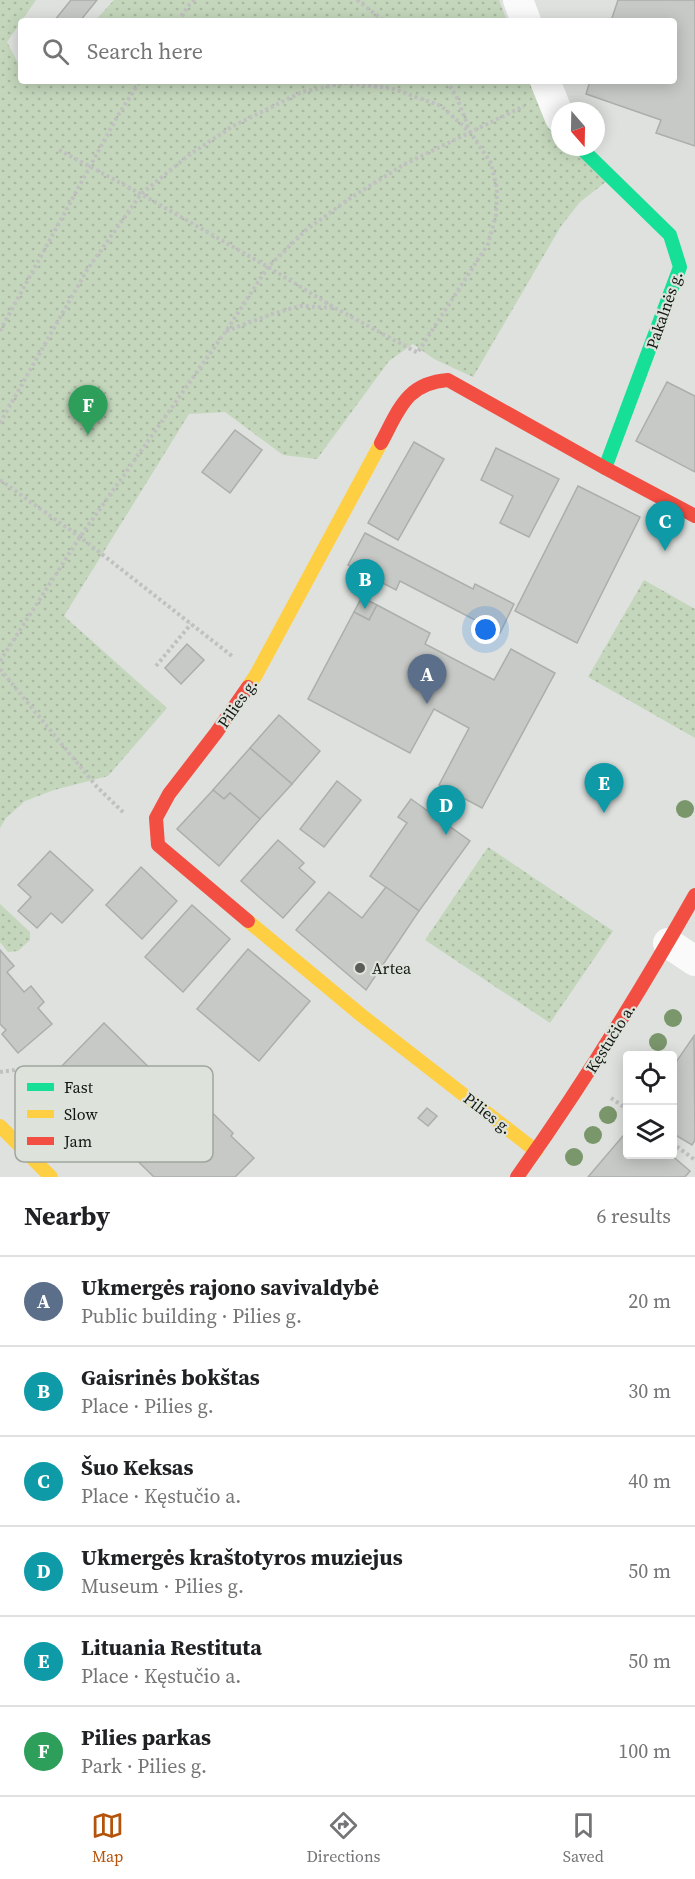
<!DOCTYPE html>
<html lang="en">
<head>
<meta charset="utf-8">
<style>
  body { margin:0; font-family:"Source Serif 4",serif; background:#f2f2f2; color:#202124 }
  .controls { position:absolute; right:18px; bottom:18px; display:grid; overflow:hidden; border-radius:6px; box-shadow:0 3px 15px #0003 }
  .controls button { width:54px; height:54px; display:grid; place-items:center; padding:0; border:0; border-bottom:2px solid #e0e0e0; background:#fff; color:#202124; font:30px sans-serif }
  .compass { position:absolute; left:551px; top:102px; width:54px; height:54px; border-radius:50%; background:#fff; box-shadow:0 3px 15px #0003; rotate:160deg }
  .you { position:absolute; left:486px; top:630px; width:21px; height:21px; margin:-15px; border:4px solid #fff; border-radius:50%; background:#1a73e8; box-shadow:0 0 0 9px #1a73e833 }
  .badge { display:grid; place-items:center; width:39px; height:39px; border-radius:50%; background:#b45309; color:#fff; font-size:20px; font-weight:700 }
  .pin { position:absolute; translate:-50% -50px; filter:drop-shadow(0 2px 3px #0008) }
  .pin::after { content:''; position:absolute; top:32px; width:21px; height:18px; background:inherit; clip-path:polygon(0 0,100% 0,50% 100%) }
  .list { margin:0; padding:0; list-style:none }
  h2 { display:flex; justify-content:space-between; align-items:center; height:78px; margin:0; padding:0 24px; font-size:26px }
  h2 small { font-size:20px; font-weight:400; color:#757577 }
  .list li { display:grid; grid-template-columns:39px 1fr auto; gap:18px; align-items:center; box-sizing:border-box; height:90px; padding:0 24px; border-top:2px solid #e0e0e0 }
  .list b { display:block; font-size:22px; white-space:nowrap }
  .list p { margin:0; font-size:20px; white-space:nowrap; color:#757577 }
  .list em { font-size:20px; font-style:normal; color:#757577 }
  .icon { flex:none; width:33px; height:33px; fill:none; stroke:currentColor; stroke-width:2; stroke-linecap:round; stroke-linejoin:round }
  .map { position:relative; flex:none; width:695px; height:1177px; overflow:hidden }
  .search { position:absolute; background:#fff; box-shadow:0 3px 15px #0003; left:18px; right:18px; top:18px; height:66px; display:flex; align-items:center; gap:15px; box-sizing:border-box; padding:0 21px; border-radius:6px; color:#757577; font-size:22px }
  .sheet { height:618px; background:#fff }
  nav { display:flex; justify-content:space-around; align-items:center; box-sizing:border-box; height:84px; border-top:2px solid #e0e0e0; background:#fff; font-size:16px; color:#757577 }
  nav a { display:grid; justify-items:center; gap:3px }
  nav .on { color:#b45309 }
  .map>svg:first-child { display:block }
  .park { fill:url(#park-dots) }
  .building { fill:#c6c9c5; stroke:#abaeaa; stroke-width:1.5 }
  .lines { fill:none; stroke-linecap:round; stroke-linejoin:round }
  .path { stroke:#c0c0c0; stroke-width:4; stroke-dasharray:3 3; stroke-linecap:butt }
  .street { stroke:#fafafa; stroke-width:30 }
  .fast { stroke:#16e098; stroke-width:14 }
  .slow { stroke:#ffcf43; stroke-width:14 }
  .jam { stroke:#f24e42; stroke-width:14 }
  .tree { fill:#7a966b }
  .poi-dot { fill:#5a5c59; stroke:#dde3db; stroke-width:2 }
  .labels { text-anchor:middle; stroke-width:4.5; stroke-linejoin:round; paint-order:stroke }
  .street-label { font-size:16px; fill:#131512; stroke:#dde3db }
  .poi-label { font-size:16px; fill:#131512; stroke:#dde3db; text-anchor:start }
  .key { fill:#dde3db; stroke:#a0a59f; stroke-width:1.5 }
  .key-label { font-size:16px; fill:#131512 }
</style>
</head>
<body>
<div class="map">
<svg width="695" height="1177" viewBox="0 0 695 1177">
  <defs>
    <pattern id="park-dots" width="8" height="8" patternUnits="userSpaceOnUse" patternTransform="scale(1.5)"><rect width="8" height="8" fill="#c4d7bc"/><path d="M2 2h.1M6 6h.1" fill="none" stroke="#a8b8a1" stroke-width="1.8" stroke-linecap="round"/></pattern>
  </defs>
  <rect width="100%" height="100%" fill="#dee1dd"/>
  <g class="park">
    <path d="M 0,0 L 36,0 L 7,42 L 18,63 L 21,64 L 21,81 L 531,81 L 547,120 L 560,133 L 560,147 L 574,147 L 607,181 L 580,202 L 561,226 L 473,377 L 434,359 L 413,344 L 389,361 L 317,459 L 283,455 L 225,412 L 189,414 L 64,616 L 167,708 L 108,776 L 54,790 L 25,801 L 6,818 L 0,828 Z"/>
    <path d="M 114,0 L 499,0 L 507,21 L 95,21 Z"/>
    <path d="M 644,580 L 695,609 L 695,738 L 588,677 Z"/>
    <path d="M 488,847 L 613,931 L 550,1023 L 425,940 Z"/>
    <path d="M 0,904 L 30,932 L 30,940 L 18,951 L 8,952 L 0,942 Z"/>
  </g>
  <g class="building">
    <path d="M 71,0 L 97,0 L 80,21 L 54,21 Z"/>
    <path d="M 618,0 L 695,0 L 695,146 L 656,133 L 661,120 L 586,94 L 590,81 L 674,81 L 674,21 L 611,21 Z"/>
    <path d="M 667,382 L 695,396 L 695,472 L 636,441 Z"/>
    <path d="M 235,430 L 262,450 L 230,493 L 202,472 Z"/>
    <path d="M 414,442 L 444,459 L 398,540 L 368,523 Z"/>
    <path d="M 496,448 L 559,479 L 529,537 L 500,523 L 513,496 L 481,480 Z"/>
    <path d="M 578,486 L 640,517 L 577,643 L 515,611 Z"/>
    <path d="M 365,533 L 473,589 L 475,584 L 514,604 L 500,633 L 400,581 L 396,590 L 348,565 Z"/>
    <path d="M 362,597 L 377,605 L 369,620 L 354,612 Z"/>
    <path d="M 377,605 L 430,633 L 425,644 L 494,680 L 511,649 L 555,673 L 482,808 L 439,785 L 469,728 L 434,709 L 410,753 L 308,699 L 354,612 L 369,620 Z"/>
    <path d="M 187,644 L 204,660 L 181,684 L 165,668 Z"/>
    <path d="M 279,715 L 320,751 L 292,784 L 250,748 Z"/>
    <path d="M 250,748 L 292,784 L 260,819 L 230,793 L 224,799 L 213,790 Z"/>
    <path d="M 337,781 L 361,800 L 324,847 L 300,829 Z"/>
    <path d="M 213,790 L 224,799 L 230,793 L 260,819 L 219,866 L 177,829 Z"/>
    <path d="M 411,799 L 470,841 L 419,911 L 370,876 L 407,823 L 398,817 Z"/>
    <path d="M 278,840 L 304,863 L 299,868 L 315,882 L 283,918 L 241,881 Z"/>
    <path d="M 50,851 L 93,890 L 62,923 L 51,913 L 37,928 L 18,911 L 31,897 L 18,885 Z"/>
    <path d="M 141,867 L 177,901 L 142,939 L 106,905 Z"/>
    <path d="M 386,887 L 419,911 L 366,990 L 296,930 L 329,892 L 362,918 Z"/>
    <path d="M 192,905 L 230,939 L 183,992 L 145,957 Z"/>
    <path d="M 248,949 L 310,1001 L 259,1061 L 197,1009 Z"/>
    <path d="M 0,950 L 14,966 L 7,972 L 24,992 L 31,986 L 44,1002 L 38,1008 L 52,1024 L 18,1053 L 2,1034 L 6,1030 L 0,1024 Z"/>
    <path d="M 104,1023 L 173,1091 L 181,1082 L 233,1133 L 231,1136 L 254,1158 L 235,1177 L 154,1177 L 102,1126 L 107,1121 L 56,1072 Z"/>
    <path d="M 694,1036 L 695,1140 L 692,1145 L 672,1133 L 672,1068 Z"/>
    <path d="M 427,1108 L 437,1116 L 428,1126 L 418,1118 Z"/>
    <path d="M 628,1130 L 628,1154 L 670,1154 L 690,1171 L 685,1177 L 588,1177 Z"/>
  </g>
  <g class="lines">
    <g class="path">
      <path d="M 357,0 L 384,21"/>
      <path d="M 178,21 L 189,5 L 195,0"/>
      <path d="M 447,81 L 457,98 L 469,129"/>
      <path d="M 59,150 L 141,194 L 268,267 L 335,308 L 418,353"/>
      <path d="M 0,331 L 117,117 L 140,81"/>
      <path d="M 226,331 L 272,314 L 300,306 L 334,308"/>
      <path d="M 0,423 L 87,270 L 141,194 L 189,155 L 233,126 L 302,92 L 344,83 L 391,88 L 441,106 L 470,132 L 491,163 L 497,189 L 496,215 L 488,244 L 418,352"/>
      <path d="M 0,480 L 80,537 L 232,656"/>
      <path d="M 0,661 L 80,537 L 226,331 L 268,267 L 306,230 L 352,197 L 403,165 L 524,106"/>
      <path d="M 156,666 L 191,624"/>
      <path d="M 0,669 L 97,787 L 125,814"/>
      <path d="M 0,1072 L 22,1069 L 31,1081 L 44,1079"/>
      <path d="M 611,1098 L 628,1110"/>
      <path d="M 672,1143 L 695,1160"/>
    </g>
    <g class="street">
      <path d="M 518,0 L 526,21"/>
      <path d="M 545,81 L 560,118"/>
      <path d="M 668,943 L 695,961"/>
    </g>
    <path class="fast" d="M 580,147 L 670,235 L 680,267 L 605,468"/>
    <g class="slow">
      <path d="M 248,687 L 256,675 L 381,443"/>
      <path d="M 248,921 L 361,1015 L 536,1151"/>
      <path d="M 0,1126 L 51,1177"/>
    </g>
    <g class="jam">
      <path d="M 381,443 C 399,410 406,383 448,380 L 605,468 L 695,516"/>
      <path d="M 248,687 L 216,733 L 169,794 L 156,818 L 158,845 L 248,921"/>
      <path d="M 517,1177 C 582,1086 640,992 695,895"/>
    </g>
  </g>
  <g class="tree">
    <circle cx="685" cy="809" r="9"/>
    <circle cx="673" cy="1018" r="9"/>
    <circle cx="658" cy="1042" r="9"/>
    <circle cx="608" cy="1115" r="9"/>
    <circle cx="593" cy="1135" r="9"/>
    <circle cx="574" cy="1157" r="9"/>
  </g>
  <circle class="poi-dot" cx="360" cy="968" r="6"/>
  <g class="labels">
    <g class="street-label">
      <text transform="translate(664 310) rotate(-71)" y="6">Pakalnės g.</text>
      <text transform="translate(237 703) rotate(-55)" y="6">Pilies g.</text>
      <text transform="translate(610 1038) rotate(-58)" y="6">Kęstučio a.</text>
      <text transform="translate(488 1113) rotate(38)" y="6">Pilies g.</text>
    </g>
    <g class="poi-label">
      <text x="372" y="974">Artea</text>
    </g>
  </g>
  <rect x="15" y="1066" width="198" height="96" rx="9" class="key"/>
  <rect x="27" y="1083" width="27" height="8" fill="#16e098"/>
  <rect x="27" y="1110" width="27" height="8" fill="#ffcf43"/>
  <rect x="27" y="1137" width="27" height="8" fill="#f24e42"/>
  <g class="key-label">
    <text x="64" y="1093">Fast</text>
    <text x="64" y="1120">Slow</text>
    <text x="64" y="1147">Jam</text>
  </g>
</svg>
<div class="controls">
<button><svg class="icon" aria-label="locate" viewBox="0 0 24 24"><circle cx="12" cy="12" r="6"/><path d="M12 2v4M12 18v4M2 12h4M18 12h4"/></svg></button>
<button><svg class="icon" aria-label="layers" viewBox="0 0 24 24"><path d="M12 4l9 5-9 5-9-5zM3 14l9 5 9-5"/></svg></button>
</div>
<svg class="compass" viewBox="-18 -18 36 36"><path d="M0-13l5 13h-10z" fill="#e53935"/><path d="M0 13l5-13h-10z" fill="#757577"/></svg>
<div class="you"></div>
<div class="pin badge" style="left:427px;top:704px;background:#5c6f8a">A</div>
<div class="pin badge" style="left:365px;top:609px;background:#0f9aa8">B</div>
<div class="pin badge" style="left:665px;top:551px;background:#0f9aa8">C</div>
<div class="pin badge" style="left:446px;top:835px;background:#0f9aa8">D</div>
<div class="pin badge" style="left:604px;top:813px;background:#0f9aa8">E</div>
<div class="pin badge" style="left:88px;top:435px;background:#2e9e5b">F</div>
<div class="search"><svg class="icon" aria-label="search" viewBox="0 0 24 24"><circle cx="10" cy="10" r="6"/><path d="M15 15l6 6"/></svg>Search here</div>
</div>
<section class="sheet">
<h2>Nearby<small>6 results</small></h2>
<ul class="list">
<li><span class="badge" style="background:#5c6f8a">A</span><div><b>Ukmergės rajono savivaldybė</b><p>Public building · Pilies g.</p></div><em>20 m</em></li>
<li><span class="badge" style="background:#0f9aa8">B</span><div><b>Gaisrinės bokštas</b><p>Place · Pilies g.</p></div><em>30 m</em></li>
<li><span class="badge" style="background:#0f9aa8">C</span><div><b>Šuo Keksas</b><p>Place · Kęstučio a.</p></div><em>40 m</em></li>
<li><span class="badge" style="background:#0f9aa8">D</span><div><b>Ukmergės kraštotyros muziejus</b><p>Museum · Pilies g.</p></div><em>50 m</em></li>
<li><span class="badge" style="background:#0f9aa8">E</span><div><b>Lituania Restituta</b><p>Place · Kęstučio a.</p></div><em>50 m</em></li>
<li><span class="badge" style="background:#2e9e5b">F</span><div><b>Pilies parkas</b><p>Park · Pilies g.</p></div><em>100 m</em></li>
</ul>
</section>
<nav>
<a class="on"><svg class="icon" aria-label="map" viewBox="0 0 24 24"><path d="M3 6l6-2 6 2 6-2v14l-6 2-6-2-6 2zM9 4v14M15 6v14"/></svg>Map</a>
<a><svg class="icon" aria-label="directions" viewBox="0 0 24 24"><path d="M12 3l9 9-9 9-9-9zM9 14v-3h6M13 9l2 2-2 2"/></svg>Directions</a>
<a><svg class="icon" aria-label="saved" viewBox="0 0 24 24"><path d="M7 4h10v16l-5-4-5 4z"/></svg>Saved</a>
</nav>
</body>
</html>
